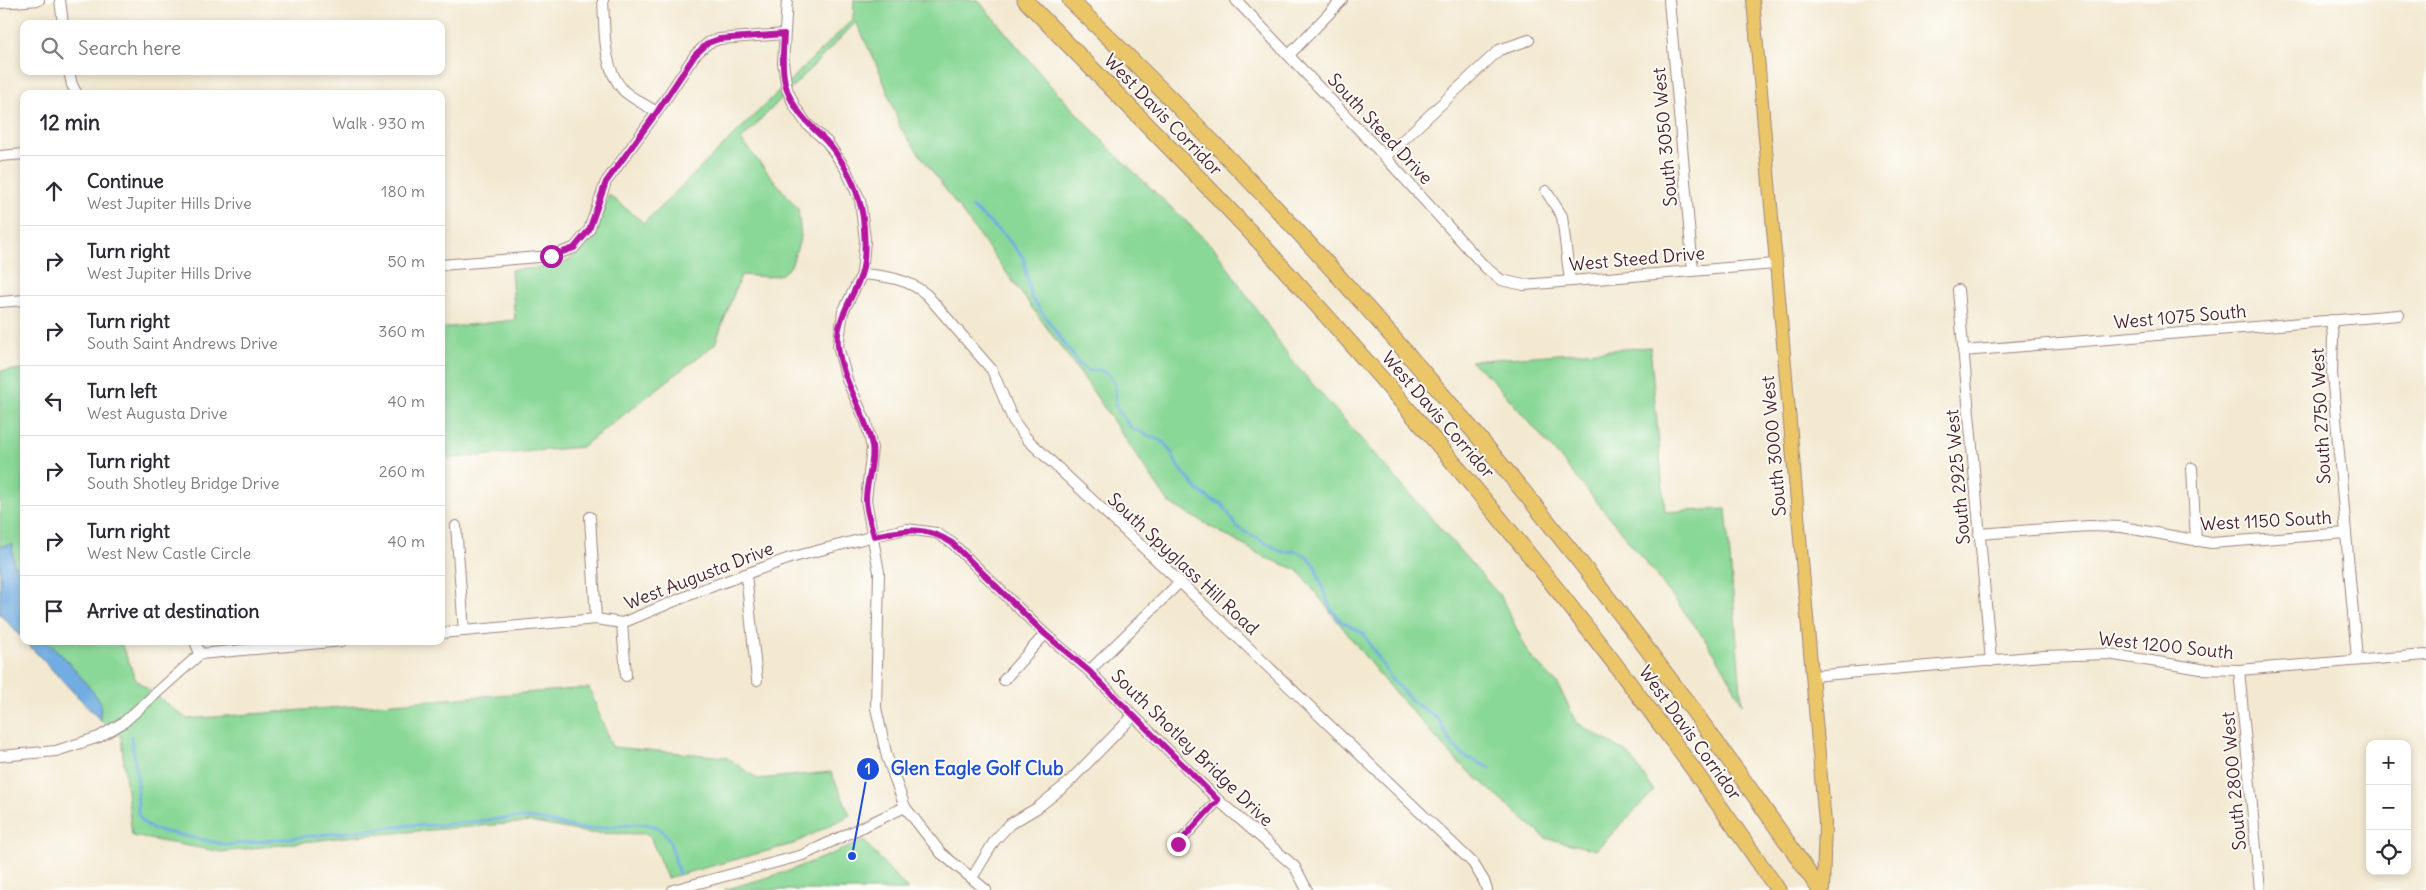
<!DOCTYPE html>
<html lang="en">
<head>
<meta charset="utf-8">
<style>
  body { margin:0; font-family:Delius,sans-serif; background:#f2f2f3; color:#2b2b33 }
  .controls { position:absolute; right:15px; bottom:15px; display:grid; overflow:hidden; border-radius:10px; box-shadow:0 2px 8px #0003 }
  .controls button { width:45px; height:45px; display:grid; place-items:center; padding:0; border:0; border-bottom:1px solid #e1e1e2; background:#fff; color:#2b2b33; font:25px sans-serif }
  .stop { position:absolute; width:15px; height:15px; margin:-11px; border:4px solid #b5179e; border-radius:50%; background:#fff }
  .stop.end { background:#b5179e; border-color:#fff; box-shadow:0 1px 5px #0008 }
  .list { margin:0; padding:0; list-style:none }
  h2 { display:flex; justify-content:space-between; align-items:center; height:65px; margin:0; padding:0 20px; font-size:21px }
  h2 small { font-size:16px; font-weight:400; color:#7c7c81 }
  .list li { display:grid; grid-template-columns:32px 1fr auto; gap:15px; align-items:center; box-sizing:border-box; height:70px; padding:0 20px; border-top:1px solid #e1e1e2 }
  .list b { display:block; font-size:19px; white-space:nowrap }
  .list p { margin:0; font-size:16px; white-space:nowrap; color:#7c7c81 }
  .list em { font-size:16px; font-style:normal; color:#7c7c81 }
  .icon { flex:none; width:28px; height:28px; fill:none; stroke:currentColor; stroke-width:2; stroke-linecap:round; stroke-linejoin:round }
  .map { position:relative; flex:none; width:2426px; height:890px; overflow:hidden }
  .search { position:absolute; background:#fff; box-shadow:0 2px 8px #0003; left:20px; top:20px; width:425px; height:55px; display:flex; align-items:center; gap:12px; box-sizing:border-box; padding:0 18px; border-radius:10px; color:#7c7c81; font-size:19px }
  .panel { position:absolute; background:#fff; box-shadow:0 2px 8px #0003; left:20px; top:90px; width:425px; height:555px; border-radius:10px }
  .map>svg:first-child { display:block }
  .green { fill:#8ad897; stroke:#6a7c61 }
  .water { fill:#71ade2; stroke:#5e6686 }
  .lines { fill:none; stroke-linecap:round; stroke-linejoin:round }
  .stream { stroke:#71ade2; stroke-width:3 }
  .minor-casing { stroke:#9e847e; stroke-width:12 }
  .major-casing { stroke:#9e847e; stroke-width:14 }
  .highway-casing { stroke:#9e847e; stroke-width:17 }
  .minor { stroke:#fff; stroke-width:10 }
  .major { stroke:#ebc669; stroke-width:12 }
  .highway { stroke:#ebc669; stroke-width:15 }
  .route { stroke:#b5179e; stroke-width:6 }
  .labels { text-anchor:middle; stroke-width:4; stroke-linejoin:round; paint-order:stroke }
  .street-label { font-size:18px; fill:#4a1f2b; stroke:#fdfcf7 }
  .leader { fill:none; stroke:#1d4ed8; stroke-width:2 }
  .callout-dot { fill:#1d4ed8; stroke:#fdfcf7; stroke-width:2 }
  .mark-label { font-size:15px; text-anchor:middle; font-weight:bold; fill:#fff }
  .callout-label { font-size:19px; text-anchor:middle; font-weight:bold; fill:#1d4ed8; stroke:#fdfcf7; stroke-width:4; stroke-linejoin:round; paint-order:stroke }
</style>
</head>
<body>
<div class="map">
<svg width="2426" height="890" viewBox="0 0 2426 890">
  <rect width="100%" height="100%" fill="#fdfcf7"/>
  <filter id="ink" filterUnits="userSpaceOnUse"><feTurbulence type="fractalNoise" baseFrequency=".02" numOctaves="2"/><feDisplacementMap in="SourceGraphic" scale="10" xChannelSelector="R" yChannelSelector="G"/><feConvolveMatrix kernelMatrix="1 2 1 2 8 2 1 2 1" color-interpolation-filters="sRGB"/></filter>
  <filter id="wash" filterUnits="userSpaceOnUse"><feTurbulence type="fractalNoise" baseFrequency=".0096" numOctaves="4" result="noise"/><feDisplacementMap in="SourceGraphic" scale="20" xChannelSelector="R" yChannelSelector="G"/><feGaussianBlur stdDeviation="1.12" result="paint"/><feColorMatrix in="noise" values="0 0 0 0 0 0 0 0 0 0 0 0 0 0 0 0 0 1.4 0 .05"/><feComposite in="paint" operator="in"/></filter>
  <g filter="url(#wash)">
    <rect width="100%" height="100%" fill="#f3e9d1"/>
    <g class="green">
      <path d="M 854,0 L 978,0 L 1050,85 L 1114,153 L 1215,249 L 1292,361 L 1501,597 L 1530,656 L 1557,683 L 1576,722 L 1629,754 L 1654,791 L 1596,850 L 1545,838 L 1456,760 L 1381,677 L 1298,570 L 1266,558 L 1169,503 L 1086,381 L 901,129 L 880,72 L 856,22 L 741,140 L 798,209 L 801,237 L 791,266 L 782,274 L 769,277 L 741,275 L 715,344 L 582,447 L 441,459 L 441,328 L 515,320 L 511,270 C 524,268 540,269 554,266 C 588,258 598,224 609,195 L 644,223 L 853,19 Z"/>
      <path d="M 1650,347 L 1665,512 L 1726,509 L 1742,704 C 1722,657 1689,618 1658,578 C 1604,509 1548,443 1490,377 L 1470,361 Z"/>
      <path d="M 24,369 L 24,640 L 0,614 L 0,371 Z"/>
      <path d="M 25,641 L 120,641 L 136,680 L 187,719 L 589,688 L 612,747 L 726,757 L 758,779 L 831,772 L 850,815 L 793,844 L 667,878 L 649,834 L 588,833 L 530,822 L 345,837 L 222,852 L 132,836 L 121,737 L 100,720 Z"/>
      <path d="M 864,841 L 908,890 L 724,890 L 789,871 Z"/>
    </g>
    <g class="water">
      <path d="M 13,544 L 13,562 L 24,581 L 24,640 L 0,614 L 0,546 Z"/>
      <path d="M 25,641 L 47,641 L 67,660 L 101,702 L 100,720 Z"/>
    </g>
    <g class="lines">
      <g class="stream">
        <path d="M 972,207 L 1005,236 L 1023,257 L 1031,297 L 1079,364 L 1088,371 L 1099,370 L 1108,374 L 1115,384 L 1116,407 L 1130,427 L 1163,442 L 1172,453 L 1177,465 L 1198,490 L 1211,500 L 1222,504 L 1238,528 L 1283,552 L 1295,551 L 1308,557 L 1314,564 L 1330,608 L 1342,622 L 1363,633 L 1390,677 L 1412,701 L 1439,720 L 1450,741 L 1464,756 L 1490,768"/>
        <path d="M 131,737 L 137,775 L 138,814 L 143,822 L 152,829 L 227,845 L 413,825 C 451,828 487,817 524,818 C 545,818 566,828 588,829 C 607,829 639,820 657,827 C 672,834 674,860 679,874"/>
      </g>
    </g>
  </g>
  <g filter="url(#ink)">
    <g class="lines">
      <defs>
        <g id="minor">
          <path d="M 60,0 L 63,24"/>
          <path d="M 603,0 C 605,29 602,68 624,91 C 633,99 647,106 657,112"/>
          <path d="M 787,0 L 783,63 L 787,89 L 795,107 L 807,124 L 827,142 L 845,168 L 860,200 L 865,240 L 862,274 L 843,312 L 838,346 L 847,380 L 866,422 L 872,448 L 866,500 L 879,572 L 876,708 L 887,757 L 905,807 L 941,853 L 986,890"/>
          <path d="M 1236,0 L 1385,157 L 1485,267 L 1501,280 L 1524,285 L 1775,264"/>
          <path d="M 1669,0 L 1693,271"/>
          <path d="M 0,3 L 39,0"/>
          <path d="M 1289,55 L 1342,0"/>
          <path d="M 69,71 L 72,85 L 77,94"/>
          <path d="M 0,156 L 24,154"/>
          <path d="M 1385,157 L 1499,50 L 1529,40"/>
          <path d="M 1546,191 L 1562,216 L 1570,281"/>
          <path d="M 441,265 L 551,256 L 574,248 L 589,230 L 606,182 L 657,112 L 695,55 L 708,43 L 719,39 L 784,34"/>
          <path d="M 862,274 C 886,276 909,279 927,295 L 992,370 L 1013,420 L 1027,439 L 1180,582 L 1473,863 L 1484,881 L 1487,890"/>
          <path d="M 1958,290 L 1991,661"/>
          <path d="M 0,302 L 24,300"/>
          <path d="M 2331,320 L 2333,337 L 2332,373 L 2357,659"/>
          <path d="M 1963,351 L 2399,315"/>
          <path d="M 2192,468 L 2196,541"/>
          <path d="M 590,517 L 596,619"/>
          <path d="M 456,526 L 464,631"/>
          <path d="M 1979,534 L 2089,526 L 2122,527 L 2211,543 L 2346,533"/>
          <path d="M 746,574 L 757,680"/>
          <path d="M 622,623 L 626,676"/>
          <path d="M 441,633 L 596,619 L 622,623 L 699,591 L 790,558 L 874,536 L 907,529 L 936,533 L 952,543 L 1045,634 L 1089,671 L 1218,800 L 1295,867 L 1307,890"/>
          <path d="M 195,641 L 200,654"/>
          <path d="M 2239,670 L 2260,890"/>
          <path d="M 1089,671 L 1180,582"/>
          <path d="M 1812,676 L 2044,656 L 2108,654 L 2201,669 L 2239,670 L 2426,655"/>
          <path d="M 1004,680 L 1045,634"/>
          <path d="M 0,756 L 56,751 L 99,737 L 124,722 L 200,654 L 342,641"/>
          <path d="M 1178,844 L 1218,800"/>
          <path d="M 972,878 L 995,840 L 1010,824 L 1037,808 L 1067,784 L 1133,716"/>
          <path d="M 673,890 L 803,855 L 905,807"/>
        </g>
        <path id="major" d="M 1753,0 L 1825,823 L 1823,890"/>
        <g id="highway">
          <path d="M 1025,0 C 1105,83 1188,164 1266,249 C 1451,451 1624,663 1778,890"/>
          <path d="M 1070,0 C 1350,268 1602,569 1820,890"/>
        </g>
      </defs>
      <use href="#minor" class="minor-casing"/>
      <use href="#major" class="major-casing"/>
      <use href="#highway" class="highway-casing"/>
      <use href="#minor" class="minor"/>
      <use href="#major" class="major"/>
      <use href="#highway" class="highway"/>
    </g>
  </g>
  <g class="lines" filter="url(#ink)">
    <path class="route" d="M 551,256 L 574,248 L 589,230 L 606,182 L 657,112 L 695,55 L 708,43 L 719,39 L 784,34 C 783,53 781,72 787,90 C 795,112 810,125 826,141 C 840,156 853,179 859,200 C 865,217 867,258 861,275 C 853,298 835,320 838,346 C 841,380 866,412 872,446 C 875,464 866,481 866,499 C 866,511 871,524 874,536 C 905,530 924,525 952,543 L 1045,634 L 1089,671 L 1218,800 L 1178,844"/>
  </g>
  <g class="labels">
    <g class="street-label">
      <text transform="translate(1163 115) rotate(46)" y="6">West Davis Corridor</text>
      <text transform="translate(1380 129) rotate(47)" y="6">South Steed Drive</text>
      <text transform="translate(1665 137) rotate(-95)" y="6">South 3050 West</text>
      <text transform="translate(1637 259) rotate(-5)" y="6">West Steed Drive</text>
      <text transform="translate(2180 317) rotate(-5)" y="6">West 1075 South</text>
      <text transform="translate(1438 415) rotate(49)" y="6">West Davis Corridor</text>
      <text transform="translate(2321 416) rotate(-93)" y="6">South 2750 West</text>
      <text transform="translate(1774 446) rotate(-95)" y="6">South 3000 West</text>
      <text transform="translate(1958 477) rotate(-95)" y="6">South 2925 West</text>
      <text transform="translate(2266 521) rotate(-3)" y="6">West 1150 South</text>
      <text transform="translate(1183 564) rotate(43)" y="6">South Spyglass Hill Road</text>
      <text transform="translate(699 576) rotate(-21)" y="6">West Augusta Drive</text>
      <text transform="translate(2166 646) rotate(6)" y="6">West 1200 South</text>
      <text transform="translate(1690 733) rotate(54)" y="6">West Davis Corridor</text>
      <text transform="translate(1192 748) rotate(44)" y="6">South Shotley Bridge Drive</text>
      <text transform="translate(2234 781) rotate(-95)" y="6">South 2800 West</text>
    </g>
  </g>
  <path class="leader" d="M852 856L868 769"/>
  <g class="callout-dot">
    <circle cx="852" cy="856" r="5"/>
    <circle cx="868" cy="769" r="12"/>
  </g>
  <g class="mark-label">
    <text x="868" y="774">1</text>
  </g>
  <g class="callout-label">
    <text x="977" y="775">Glen Eagle Golf Club</text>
  </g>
</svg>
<div class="controls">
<button>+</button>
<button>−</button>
<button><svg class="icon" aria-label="locate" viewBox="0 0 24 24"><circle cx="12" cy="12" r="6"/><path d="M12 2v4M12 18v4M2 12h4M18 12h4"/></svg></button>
</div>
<div class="stop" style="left:551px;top:256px"></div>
<div class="stop end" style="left:1178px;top:844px"></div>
<div class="search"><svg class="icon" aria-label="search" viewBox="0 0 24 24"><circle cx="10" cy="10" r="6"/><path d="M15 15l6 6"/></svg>Search here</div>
<section class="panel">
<h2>12 min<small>Walk · 930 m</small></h2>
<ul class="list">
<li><svg class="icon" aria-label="ahead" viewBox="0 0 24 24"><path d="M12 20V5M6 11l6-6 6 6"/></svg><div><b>Continue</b><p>West Jupiter Hills Drive</p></div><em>180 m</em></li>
<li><svg class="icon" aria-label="right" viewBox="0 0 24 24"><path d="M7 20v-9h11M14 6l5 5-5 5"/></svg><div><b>Turn right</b><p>West Jupiter Hills Drive</p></div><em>50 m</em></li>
<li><svg class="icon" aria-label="right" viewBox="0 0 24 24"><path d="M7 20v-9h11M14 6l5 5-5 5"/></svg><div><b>Turn right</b><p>South Saint Andrews Drive</p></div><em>360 m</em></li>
<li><svg class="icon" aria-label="left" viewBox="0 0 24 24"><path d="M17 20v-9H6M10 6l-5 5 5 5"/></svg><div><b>Turn left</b><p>West Augusta Drive</p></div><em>40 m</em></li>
<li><svg class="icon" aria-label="right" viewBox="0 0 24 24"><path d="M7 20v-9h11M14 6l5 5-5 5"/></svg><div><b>Turn right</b><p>South Shotley Bridge Drive</p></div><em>260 m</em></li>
<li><svg class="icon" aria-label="right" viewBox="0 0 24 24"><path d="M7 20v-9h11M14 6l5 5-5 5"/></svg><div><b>Turn right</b><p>West New Castle Circle</p></div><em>40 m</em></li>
<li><svg class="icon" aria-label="arrive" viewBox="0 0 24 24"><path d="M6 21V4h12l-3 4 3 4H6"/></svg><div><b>Arrive at destination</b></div></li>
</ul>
</section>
</div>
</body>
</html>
